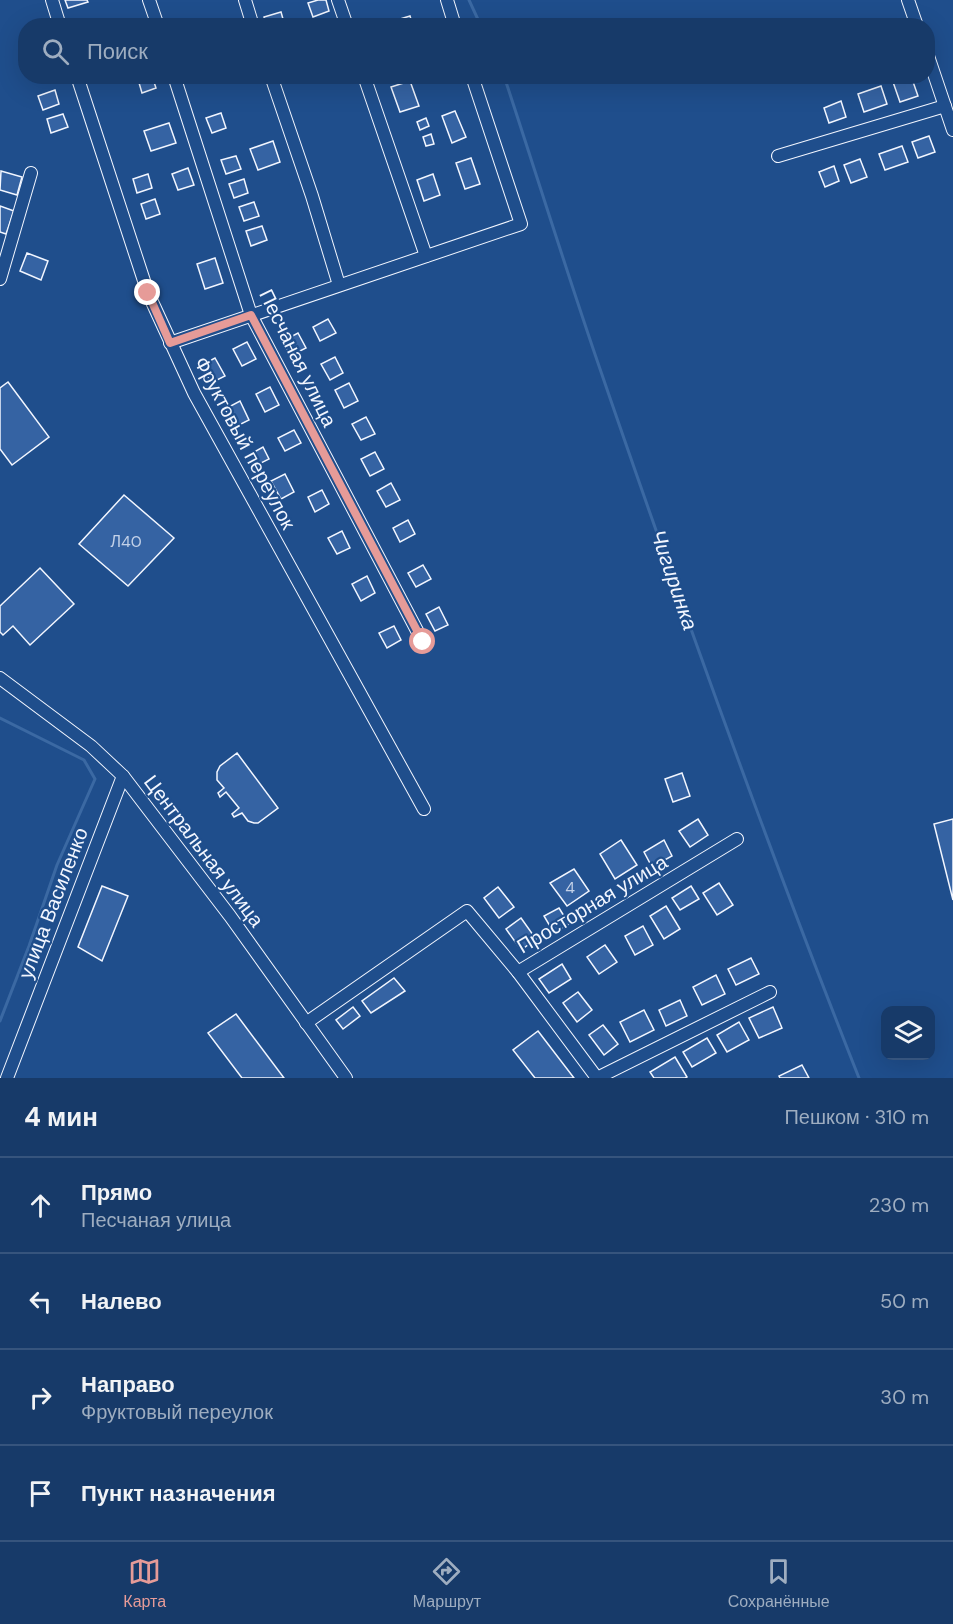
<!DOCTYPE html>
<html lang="ru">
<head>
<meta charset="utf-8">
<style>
  body { margin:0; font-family:"DM Sans",sans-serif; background:#244571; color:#f1f3f6 }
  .controls { position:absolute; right:18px; bottom:18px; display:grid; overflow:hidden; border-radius:12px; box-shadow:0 6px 24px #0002 }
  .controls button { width:54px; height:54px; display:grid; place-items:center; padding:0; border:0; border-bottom:2px solid #36547d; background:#173a69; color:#f1f3f6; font:30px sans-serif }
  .stop { position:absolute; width:18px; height:18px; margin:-14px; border:4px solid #e69b98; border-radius:50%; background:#fff }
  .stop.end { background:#e69b98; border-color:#fff; box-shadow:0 2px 6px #0008 }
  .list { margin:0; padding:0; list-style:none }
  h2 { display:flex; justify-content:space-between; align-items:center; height:78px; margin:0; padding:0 24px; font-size:26px }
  h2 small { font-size:20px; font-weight:400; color:#9eadc0 }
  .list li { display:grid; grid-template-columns:39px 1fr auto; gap:18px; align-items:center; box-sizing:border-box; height:96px; padding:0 24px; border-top:2px solid #36547d }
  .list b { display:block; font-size:22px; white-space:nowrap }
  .list p { margin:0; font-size:20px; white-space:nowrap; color:#9eadc0 }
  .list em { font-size:20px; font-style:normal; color:#9eadc0 }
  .icon { flex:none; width:33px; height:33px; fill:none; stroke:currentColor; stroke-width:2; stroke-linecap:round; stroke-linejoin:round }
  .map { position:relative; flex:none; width:953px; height:1078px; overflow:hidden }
  .search { position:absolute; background:#173a69; box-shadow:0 6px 24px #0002; left:18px; right:18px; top:18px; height:66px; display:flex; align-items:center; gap:15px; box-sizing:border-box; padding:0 21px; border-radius:24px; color:#9eadc0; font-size:22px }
  .sheet { height:462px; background:#173a69 }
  nav { display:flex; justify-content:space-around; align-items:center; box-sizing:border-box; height:84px; border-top:2px solid #36547d; background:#173a69; font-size:16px; color:#9eadc0 }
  nav a { display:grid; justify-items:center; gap:3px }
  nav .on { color:#e69b98 }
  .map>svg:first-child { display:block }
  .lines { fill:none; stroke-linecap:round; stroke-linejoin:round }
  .stream { stroke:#3b69a3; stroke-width:3 }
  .building { fill:#3563a3; stroke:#f2f6ff; stroke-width:1.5 }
  .minor-casing { stroke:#f2f6ff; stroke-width:14 }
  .minor { stroke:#1f4e8c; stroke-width:12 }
  .route { stroke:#e69b98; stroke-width:8 }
  .labels { text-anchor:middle; stroke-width:4.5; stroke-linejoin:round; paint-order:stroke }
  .number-label { font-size:16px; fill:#c3d1e8 }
  .street-label { font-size:20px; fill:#f2f6ff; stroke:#1f4e8c }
  .water-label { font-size:21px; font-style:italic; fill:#f2f6ff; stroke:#1f4e8c }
</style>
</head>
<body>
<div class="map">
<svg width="953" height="1078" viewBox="0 0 953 1078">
  <rect width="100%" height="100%" fill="#1f4e8c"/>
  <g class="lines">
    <g class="stream">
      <path d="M 469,0 L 481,26"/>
      <path d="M 504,76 C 536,173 566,270 599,366 C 681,605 766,843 859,1078"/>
      <path d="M 0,718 L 84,760 L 95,779 L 57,865 L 29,946 L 0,1021"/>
    </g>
  </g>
  <g class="building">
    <path d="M 65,0 L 87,0 L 88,2 L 68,8 Z"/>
    <path d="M 318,0 L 326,0 L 329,11 L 313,17 L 308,3 Z"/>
    <path d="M 281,12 L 285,26 L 266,26 L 264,17 Z"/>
    <path d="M 410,16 L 413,26 L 402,26 L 400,19 Z"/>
    <path d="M 192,21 L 193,26 L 177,26 Z"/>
    <path d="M 137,76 L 152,76 L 156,88 L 142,93 Z"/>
    <path d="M 908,76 L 911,76 L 918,96 L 900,102 L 893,82 Z"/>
    <path d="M 410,81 L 419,106 L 400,112 L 391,87 Z"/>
    <path d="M 881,86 L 887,104 L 864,112 L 858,94 Z"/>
    <path d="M 55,90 L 59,104 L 43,110 L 38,96 Z"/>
    <path d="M 841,101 L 846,117 L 829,123 L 824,108 Z"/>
    <path d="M 455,111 L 466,137 L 452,143 L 442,116 Z"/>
    <path d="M 221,113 L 226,128 L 212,133 L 206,118 Z"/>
    <path d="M 63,114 L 68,127 L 51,133 L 47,119 Z"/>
    <path d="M 426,118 L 429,126 L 420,130 L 417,122 Z"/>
    <path d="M 169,123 L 176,143 L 151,151 L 144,131 Z"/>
    <path d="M 431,134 L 434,144 L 426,146 L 423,137 Z"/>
    <path d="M 929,136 L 935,152 L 918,158 L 912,142 Z"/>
    <path d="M 273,141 L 280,162 L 258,170 L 250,149 Z"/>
    <path d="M 902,146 L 908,162 L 885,170 L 879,154 Z"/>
    <path d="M 236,156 L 241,169 L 226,174 L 221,160 Z"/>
    <path d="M 471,158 L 480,184 L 465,189 L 456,163 Z"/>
    <path d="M 860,159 L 867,177 L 851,183 L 844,165 Z"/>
    <path d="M 834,166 L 839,181 L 825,187 L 819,172 Z"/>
    <path d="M 188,168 L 194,185 L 178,190 L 172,174 Z"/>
    <path d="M 1,171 L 22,177 L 17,195 L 0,190 Z"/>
    <path d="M 148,174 L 152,188 L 137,193 L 133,179 Z"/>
    <path d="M 433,174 L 440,195 L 424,201 L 417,180 Z"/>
    <path d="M 244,179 L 248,193 L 234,198 L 229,184 Z"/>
    <path d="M 155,199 L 160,214 L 146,219 L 141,204 Z"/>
    <path d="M 254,202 L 259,216 L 244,221 L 239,207 Z"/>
    <path d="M 0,206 L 14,211 L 6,234 L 0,232 Z"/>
    <path d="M 262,226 L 267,240 L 251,246 L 246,231 Z"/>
    <path d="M 27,253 L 48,261 L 41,280 L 20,271 Z"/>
    <path d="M 215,258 L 223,283 L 205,289 L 197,264 Z"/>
    <path d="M 328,319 L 336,333 L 320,341 L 313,327 Z"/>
    <path d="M 298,333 L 306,348 L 290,356 L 283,341 Z"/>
    <path d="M 247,342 L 256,359 L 242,366 L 233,349 Z"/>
    <path d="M 335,357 L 343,373 L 330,380 L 321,364 Z"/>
    <path d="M 215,358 L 225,376 L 211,383 L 202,365 Z"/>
    <path d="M 8,382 L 49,437 L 12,465 L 0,449 L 0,388 Z"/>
    <path d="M 349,383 L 358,401 L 344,408 L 335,390 Z"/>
    <path d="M 270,387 L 279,405 L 265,412 L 256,394 Z"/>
    <path d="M 240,401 L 249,420 L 235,427 L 225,409 Z"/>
    <path d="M 366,417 L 375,434 L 361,440 L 352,424 Z"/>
    <path d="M 294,430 L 301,443 L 285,451 L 278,438 Z"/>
    <path d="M 263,447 L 269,459 L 253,467 L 247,456 Z"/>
    <path d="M 375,452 L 384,469 L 370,476 L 361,459 Z"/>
    <path d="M 285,474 L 294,492 L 281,499 L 271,481 Z"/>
    <path d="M 391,483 L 400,500 L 386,507 L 377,491 Z"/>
    <path d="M 322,490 L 329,504 L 315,512 L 308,497 Z"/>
    <path d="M 124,495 L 174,538 L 128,586 L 79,544 Z"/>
    <path d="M 408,520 L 415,534 L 400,542 L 393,528 Z"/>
    <path d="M 342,531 L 350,548 L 337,554 L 328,538 Z"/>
    <path d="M 423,565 L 431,579 L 416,587 L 408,573 Z"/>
    <path d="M 40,568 L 74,604 L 30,645 L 13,626 L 3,635 L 0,632 L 0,606 Z"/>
    <path d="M 367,576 L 375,593 L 361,601 L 352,584 Z"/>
    <path d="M 439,607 L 448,625 L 435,631 L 426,614 Z"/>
    <path d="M 394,626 L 401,640 L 387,648 L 379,633 Z"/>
    <path d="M 237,753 L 278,808 L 258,823 L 254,823 L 248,821 L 242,813 L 234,817 L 232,814 L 239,808 L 226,792 L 220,797 L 218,793 L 224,788 L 217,780 L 217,772 L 220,766 Z"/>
    <path d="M 682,773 L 690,796 L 673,802 L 665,779 Z"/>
    <path d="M 698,819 L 708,835 L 690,847 L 679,831 Z"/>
    <path d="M 953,819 L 953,900 L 934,824 Z"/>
    <path d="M 621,840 L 637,865 L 615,879 L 600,854 Z"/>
    <path d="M 664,840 L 672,856 L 652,867 L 644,852 Z"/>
    <path d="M 574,869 L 589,891 L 567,906 L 550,883 Z"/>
    <path d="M 719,883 L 733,905 L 717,915 L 703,893 Z"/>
    <path d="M 102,886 L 128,896 L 102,961 L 78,947 Z"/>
    <path d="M 691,886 L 699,899 L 680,910 L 672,898 Z"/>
    <path d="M 498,887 L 514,907 L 499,918 L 484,898 Z"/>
    <path d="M 666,906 L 680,929 L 664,939 L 650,916 Z"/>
    <path d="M 559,908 L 569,924 L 554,933 L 544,916 Z"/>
    <path d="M 521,918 L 536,939 L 521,950 L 506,929 Z"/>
    <path d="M 643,926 L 653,945 L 635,955 L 625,936 Z"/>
    <path d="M 605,945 L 617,962 L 599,974 L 587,957 Z"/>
    <path d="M 751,958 L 759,974 L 736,985 L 728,969 Z"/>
    <path d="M 562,964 L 571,979 L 549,993 L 539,979 Z"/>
    <path d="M 716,975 L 725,994 L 702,1005 L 693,987 Z"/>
    <path d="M 394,978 L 405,991 L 371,1013 L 362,1001 Z"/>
    <path d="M 578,992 L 592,1010 L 577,1022 L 563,1003 Z"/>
    <path d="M 680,1000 L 687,1016 L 666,1026 L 659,1010 Z"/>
    <path d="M 353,1007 L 360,1016 L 343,1029 L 336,1020 Z"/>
    <path d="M 773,1007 L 782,1028 L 759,1038 L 749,1018 Z"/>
    <path d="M 644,1010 L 654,1030 L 630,1042 L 620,1022 Z"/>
    <path d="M 236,1014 L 284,1078 L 242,1078 L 208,1033 Z"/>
    <path d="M 739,1022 L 749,1040 L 727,1052 L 717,1035 Z"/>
    <path d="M 603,1025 L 618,1044 L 604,1055 L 589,1035 Z"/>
    <path d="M 538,1031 L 574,1078 L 535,1078 L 513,1050 Z"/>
    <path d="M 707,1038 L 716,1053 L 692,1067 L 683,1052 Z"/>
    <path d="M 675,1057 L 687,1077 L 685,1078 L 654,1078 L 650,1072 Z"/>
    <path d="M 802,1065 L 809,1078 L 780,1078 L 779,1076 Z"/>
  </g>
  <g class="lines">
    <defs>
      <g id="minor">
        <path d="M 52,0 L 60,26"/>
        <path d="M 149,0 L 158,26"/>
        <path d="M 245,0 L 253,26"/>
        <path d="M 338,0 L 347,26"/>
        <path d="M 447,0 L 455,26"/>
        <path d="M 908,0 L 917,26"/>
        <path d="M 928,56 L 953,130"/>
        <path d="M 77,76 L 148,293 L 194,393 L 424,809"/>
        <path d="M 174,76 L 251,315 L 423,642"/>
        <path d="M 271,76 L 312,196 L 339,285"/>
        <path d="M 364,76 L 426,256"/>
        <path d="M 778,156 L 945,106"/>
        <path d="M 0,279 L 31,173"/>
        <path d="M 170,343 L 521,224 L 472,76"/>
        <path d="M 0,678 L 91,746 L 123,776 L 230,916 L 346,1078"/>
        <path d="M 518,972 L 737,839"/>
        <path d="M 306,1023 L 467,911 L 518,972 L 597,1078"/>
        <path d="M 7,1078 L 123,776"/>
        <path d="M 597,1078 L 770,992"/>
      </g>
    </defs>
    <use href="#minor" class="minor-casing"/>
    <use href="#minor" class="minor"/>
  </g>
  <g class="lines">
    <path class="route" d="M 148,293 L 170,343 L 251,315 L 423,642"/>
  </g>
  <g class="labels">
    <g class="number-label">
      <text x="126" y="547">Л40</text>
      <text x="570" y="893">4</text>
    </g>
    <g class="street-label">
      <text transform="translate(298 358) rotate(64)" y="7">Песчаная улица</text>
      <text transform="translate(245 443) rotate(62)" y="7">Фруктовый переулок</text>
      <text transform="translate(204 851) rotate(53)" y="7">Центральная улица</text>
      <text transform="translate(53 903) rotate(-69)" y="7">улица Василенко</text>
      <text transform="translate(592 904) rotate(-31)" y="7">Просторная улица</text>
    </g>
    <g class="water-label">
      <text transform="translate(674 580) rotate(71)" y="7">Чигиринка</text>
    </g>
  </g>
</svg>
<div class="controls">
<button><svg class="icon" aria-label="layers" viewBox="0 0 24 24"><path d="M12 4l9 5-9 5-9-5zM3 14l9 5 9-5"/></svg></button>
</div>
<div class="stop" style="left:423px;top:642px"></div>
<div class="stop end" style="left:148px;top:293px"></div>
<div class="search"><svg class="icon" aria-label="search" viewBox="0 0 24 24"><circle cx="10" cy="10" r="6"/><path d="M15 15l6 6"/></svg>Поиск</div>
</div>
<section class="sheet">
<h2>4 мин<small>Пешком · 310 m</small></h2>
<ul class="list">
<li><svg class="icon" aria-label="ahead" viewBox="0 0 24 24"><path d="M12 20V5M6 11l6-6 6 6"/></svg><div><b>Прямо</b><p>Песчаная улица</p></div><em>230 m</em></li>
<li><svg class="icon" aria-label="left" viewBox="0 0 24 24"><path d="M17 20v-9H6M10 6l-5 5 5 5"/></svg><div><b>Налево</b></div><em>50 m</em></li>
<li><svg class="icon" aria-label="right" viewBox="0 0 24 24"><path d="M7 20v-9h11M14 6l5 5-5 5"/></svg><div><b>Направо</b><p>Фруктовый переулок</p></div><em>30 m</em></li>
<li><svg class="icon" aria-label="arrive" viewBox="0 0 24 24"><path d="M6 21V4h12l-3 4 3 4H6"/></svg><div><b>Пункт назначения</b></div></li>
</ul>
</section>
<nav>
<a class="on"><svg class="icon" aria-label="map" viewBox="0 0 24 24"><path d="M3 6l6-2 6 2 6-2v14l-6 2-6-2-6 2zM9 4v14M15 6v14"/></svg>Карта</a>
<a><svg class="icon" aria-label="directions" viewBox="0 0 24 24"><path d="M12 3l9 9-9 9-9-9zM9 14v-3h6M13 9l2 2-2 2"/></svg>Маршрут</a>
<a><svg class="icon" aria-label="saved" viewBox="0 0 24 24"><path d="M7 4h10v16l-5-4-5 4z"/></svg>Сохранённые</a>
</nav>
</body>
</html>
